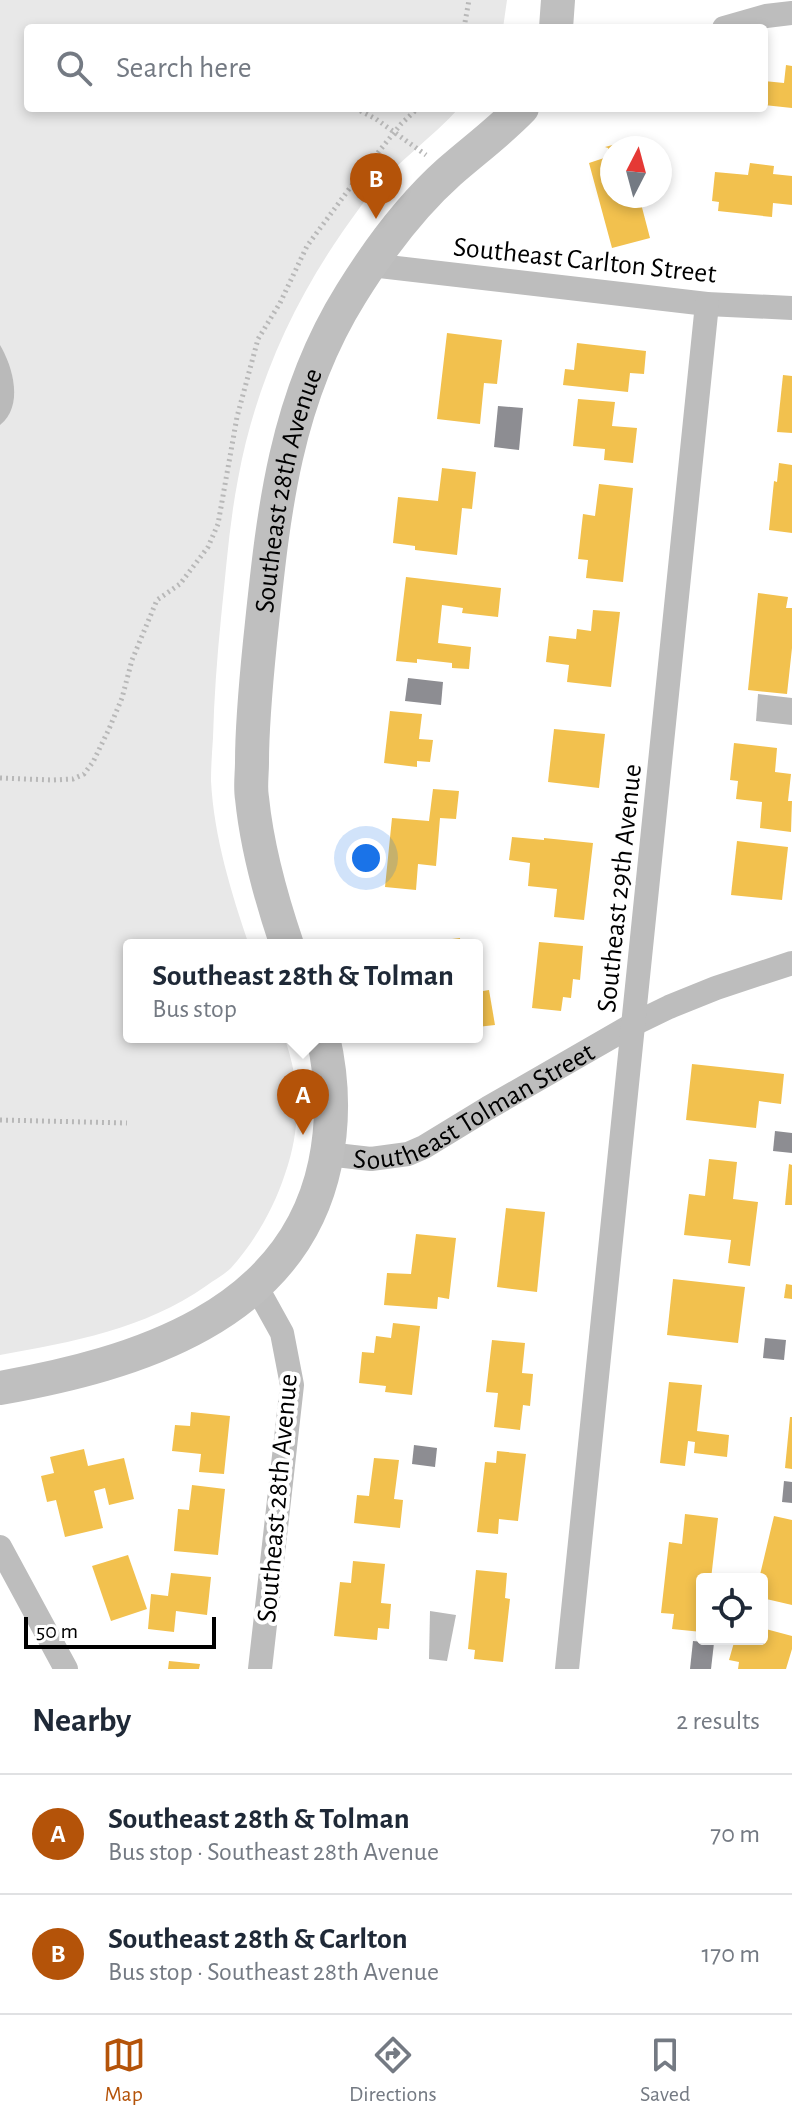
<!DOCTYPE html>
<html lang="en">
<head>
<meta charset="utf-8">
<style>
  body { margin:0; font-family:"Alegreya Sans",sans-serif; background:#f6f6f7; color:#1f2937 }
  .controls { position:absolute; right:24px; bottom:24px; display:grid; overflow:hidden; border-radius:8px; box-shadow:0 4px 12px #0003 }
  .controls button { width:72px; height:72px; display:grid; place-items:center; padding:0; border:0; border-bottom:2px solid #e0e1e3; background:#fff; color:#1f2937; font:40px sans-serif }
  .compass { position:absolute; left:600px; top:136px; width:72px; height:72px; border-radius:50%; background:#fff; box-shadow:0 4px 12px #0003; rotate:6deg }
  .scale { position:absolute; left:24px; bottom:20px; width:192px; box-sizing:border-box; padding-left:8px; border:4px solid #000; border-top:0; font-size:22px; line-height:28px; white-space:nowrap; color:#000; -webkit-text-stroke:6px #fff; paint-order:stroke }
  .you { position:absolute; left:366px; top:858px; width:28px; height:28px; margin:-20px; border:6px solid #fff; border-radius:50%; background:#1a73e8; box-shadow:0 0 0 12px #1a73e833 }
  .badge { display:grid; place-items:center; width:52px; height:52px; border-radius:50%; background:#b45309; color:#fff; font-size:26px; font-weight:700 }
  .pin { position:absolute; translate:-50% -66px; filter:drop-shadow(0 2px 4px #0008) }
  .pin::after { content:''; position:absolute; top:42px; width:28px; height:24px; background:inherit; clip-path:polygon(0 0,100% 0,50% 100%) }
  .popup { position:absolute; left:123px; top:939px; width:360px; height:104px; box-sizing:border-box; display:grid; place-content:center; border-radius:8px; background:#fff; filter:drop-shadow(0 2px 6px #0005); font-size:26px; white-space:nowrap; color:#747a83 }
  .popup b { font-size:30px; color:#1f2937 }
  .popup::after { content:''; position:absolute; left:50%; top:100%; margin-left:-16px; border:16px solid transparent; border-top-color:#fff }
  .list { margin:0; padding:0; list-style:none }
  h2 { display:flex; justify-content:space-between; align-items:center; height:104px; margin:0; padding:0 32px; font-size:34px }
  h2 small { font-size:26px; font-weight:400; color:#747a83 }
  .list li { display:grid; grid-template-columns:52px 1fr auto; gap:24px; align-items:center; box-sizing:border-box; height:120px; padding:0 32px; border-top:2px solid #e0e1e3 }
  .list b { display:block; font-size:30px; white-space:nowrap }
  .list p { margin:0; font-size:26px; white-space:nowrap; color:#747a83 }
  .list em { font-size:26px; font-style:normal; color:#747a83 }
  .icon { flex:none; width:44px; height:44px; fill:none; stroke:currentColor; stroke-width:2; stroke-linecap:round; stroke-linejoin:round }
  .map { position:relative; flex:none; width:792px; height:1669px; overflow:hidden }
  .search { position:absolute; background:#fff; box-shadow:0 4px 12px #0003; left:24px; right:24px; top:24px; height:88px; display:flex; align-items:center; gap:20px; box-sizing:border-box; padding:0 28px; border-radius:8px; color:#747a83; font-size:30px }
  .sheet { height:344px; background:#fff }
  nav { display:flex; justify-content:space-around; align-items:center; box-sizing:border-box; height:112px; border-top:2px solid #e0e1e3; background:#fff; font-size:22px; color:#747a83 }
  nav a { display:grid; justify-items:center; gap:4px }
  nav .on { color:#b45309 }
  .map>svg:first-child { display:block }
  .green { fill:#e8e8e8 }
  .water { fill:#bababa }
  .homes { fill:#f2c14e }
  .industry { fill:#8d8d92 }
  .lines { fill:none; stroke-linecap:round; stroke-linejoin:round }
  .path { stroke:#b8b8b8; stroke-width:5; stroke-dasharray:2 4; stroke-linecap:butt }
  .street { stroke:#bdbdbd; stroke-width:24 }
  .secondary { stroke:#bfbfbf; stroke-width:34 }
  .labels { text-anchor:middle; stroke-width:8; stroke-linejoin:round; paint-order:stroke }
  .street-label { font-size:28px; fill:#000; stroke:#fff }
</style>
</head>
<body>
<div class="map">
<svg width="792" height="1669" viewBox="0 0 792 1669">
  <rect width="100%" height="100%" fill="#fff"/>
  <path class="green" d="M 0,0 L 507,0 L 503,28 L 28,28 L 28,108 L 459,108 C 432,138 398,161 372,192 C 358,209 345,228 333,246 C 286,317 253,396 238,479 C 229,525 226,572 221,618 C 217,658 214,698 213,738 C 212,752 211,767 211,781 C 214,837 231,892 249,945 L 129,945 L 129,1037 L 284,1037 C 301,1082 301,1129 285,1174 C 274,1208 255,1241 231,1268 C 224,1275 214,1280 206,1286 C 145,1329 72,1342 0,1355 Z"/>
  <g class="water">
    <path d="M 0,345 C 13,367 24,406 0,425 Z"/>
    <path d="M 758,694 L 792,698 L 792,725 L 756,721 Z"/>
    <path d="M 430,1611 L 456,1615 L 447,1661 L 429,1659 Z"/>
  </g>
  <g class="homes">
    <path d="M 786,65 L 792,66 L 792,108 L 764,105 L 764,81 L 784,83 Z"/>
    <path d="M 635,139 L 637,148 L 612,148 L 612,196 L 639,196 L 650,238 L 612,248 L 589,163 L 610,156 L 608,148 L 605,147 Z"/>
    <path d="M 750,163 L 774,166 L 773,174 L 792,176 L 792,205 L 773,203 L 772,217 L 718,211 L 719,202 L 712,201 L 715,172 L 748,175 Z"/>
    <path d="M 447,333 L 502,340 L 497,384 L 484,383 L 480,424 L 437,419 Z"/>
    <path d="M 577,343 L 646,351 L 644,374 L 630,373 L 628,392 L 563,385 L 565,369 L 574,370 Z"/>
    <path d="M 783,375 L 792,376 L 792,433 L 777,432 Z"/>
    <path d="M 578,399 L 615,402 L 612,426 L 637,428 L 633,463 L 604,460 L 605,449 L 573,446 Z"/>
    <path d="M 779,463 L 792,465 L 792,533 L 769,530 L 774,481 L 777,482 Z"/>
    <path d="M 442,468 L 476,472 L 472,509 L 462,508 L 457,555 L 415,550 L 415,546 L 393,543 L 398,497 L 438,501 Z"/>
    <path d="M 599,484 L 633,488 L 623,582 L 586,578 L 588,560 L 578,559 L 583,514 L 595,516 Z"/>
    <path d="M 406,577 L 501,588 L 498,617 L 462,613 L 463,608 L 442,605 L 438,643 L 471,647 L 469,669 L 452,668 L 452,663 L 417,659 L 417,663 L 396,661 Z"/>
    <path d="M 758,593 L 788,597 L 786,608 L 792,608 L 792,648 L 787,694 L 748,690 Z"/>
    <path d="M 593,610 L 620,612 L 611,687 L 567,682 L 569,665 L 546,662 L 549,636 L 576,639 L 577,629 L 591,631 Z"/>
    <path d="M 390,711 L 422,714 L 419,739 L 433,740 L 430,762 L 417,761 L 417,767 L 384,763 Z"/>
    <path d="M 554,729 L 605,734 L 599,788 L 548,782 Z"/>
    <path d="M 734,743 L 777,748 L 775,772 L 791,774 L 788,801 L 792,801 L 791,832 L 760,828 L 762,802 L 736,799 L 738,781 L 730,780 Z"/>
    <path d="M 433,789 L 459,791 L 456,819 L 440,818 L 436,866 L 418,864 L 416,890 L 385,887 L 392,818 L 429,821 Z"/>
    <path d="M 512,837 L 544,840 L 544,838 L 593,843 L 584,920 L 554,917 L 557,889 L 528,886 L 530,863 L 509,860 Z"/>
    <path d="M 737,841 L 788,847 L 782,900 L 731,895 Z"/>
    <path d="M 460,938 L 461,945 L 420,945 L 420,943 Z"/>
    <path d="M 539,942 L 583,946 L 580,980 L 573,979 L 571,998 L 563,997 L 561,1011 L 532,1008 Z"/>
    <path d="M 489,990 L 495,1025 L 477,1027 L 477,992 Z"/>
    <path d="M 692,1064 L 784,1074 L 781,1104 L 759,1101 L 756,1128 L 686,1120 Z"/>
    <path d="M 709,1159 L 737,1162 L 733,1199 L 758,1202 L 750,1266 L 728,1263 L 731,1240 L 684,1235 L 689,1194 L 705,1196 Z"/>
    <path d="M 789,1164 L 792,1165 L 792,1205 L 785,1205 Z"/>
    <path d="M 506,1208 L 545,1212 L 537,1292 L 497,1287 Z"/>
    <path d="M 416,1234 L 456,1238 L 449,1299 L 438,1297 L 437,1309 L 384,1305 L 387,1273 L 411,1274 Z"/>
    <path d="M 673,1279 L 745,1287 L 738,1343 L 667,1335 Z"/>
    <path d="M 786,1284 L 792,1285 L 792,1299 L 784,1298 Z"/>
    <path d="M 393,1323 L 420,1326 L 412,1395 L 385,1392 L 386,1386 L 359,1383 L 362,1352 L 374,1353 L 376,1336 L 391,1338 Z"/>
    <path d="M 492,1340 L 525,1343 L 522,1373 L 533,1374 L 530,1406 L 523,1405 L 520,1430 L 494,1427 L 498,1393 L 486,1392 Z"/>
    <path d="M 669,1382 L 702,1385 L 697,1431 L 729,1435 L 727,1457 L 694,1453 L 695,1442 L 688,1441 L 685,1466 L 660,1463 Z"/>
    <path d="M 191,1412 L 230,1416 L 224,1474 L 199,1472 L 201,1454 L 172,1451 L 175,1425 L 190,1426 Z"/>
    <path d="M 790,1417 L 792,1417 L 792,1469 L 785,1468 Z"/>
    <path d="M 84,1449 L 88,1466 L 124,1458 L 134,1499 L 109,1505 L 105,1488 L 94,1491 L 103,1528 L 65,1537 L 56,1500 L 47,1502 L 41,1476 L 54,1473 L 50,1457 Z"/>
    <path d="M 497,1451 L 526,1454 L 518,1521 L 499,1519 L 498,1534 L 477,1532 L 485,1462 L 496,1463 Z"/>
    <path d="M 374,1458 L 399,1460 L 394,1499 L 403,1500 L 400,1528 L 354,1523 L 357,1495 L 369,1496 Z"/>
    <path d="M 192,1485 L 225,1489 L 218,1555 L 174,1551 L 178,1509 L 189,1510 Z"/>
    <path d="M 685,1514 L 718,1518 L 711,1579 L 702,1579 L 702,1632 L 672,1629 L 674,1614 L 661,1613 L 669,1542 L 682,1544 Z"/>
    <path d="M 774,1516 L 792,1520 L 792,1605 L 762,1598 L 762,1579 L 759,1579 Z"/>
    <path d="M 128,1555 L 147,1609 L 111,1621 L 92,1566 Z"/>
    <path d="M 353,1561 L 385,1564 L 381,1603 L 391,1604 L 389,1629 L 378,1628 L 377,1640 L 334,1636 L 340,1582 L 351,1583 Z"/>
    <path d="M 476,1570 L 507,1573 L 505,1598 L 510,1599 L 503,1662 L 474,1659 L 475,1650 L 468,1649 Z"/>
    <path d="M 171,1573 L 211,1577 L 207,1615 L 176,1611 L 174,1632 L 148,1629 L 151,1594 L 168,1596 Z"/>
    <path d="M 762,1628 L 792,1636 L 792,1649 L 786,1669 L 738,1669 L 739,1662 L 729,1660 L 735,1639 L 762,1639 Z"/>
    <path d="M 169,1661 L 200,1664 L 199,1669 L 168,1669 Z"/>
  </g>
  <g class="industry">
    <path d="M 498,406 L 523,408 L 519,450 L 494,447 Z"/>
    <path d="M 408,678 L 443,682 L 441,705 L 405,701 Z"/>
    <path d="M 775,1131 L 792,1133 L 792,1153 L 773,1151 Z"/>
    <path d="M 765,1338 L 786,1340 L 784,1360 L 763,1358 Z"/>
    <path d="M 414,1445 L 437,1448 L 435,1467 L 412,1464 Z"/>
    <path d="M 784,1481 L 792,1482 L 792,1503 L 782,1502 Z"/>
    <path d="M 693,1641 L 714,1643 L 711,1669 L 690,1669 Z"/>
  </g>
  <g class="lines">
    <g class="path">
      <path d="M 464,28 L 469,0"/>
      <path d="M 355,108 L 376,119 L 426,155"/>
      <path d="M 0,778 L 53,780 L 73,779 L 84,774 L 93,762 L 109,729 L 122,698 L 132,660 L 157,600 L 180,584 L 208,547 L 218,524 L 237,417 L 258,339 L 280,303 L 307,246 L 355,181 L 401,124 L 418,108"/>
      <path d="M 0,1120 L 127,1123"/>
    </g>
    <g class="street">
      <path d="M 724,28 L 766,16 L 792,13"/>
      <path d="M 371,265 L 707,304 L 792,308"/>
      <path id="s1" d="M 327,1154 L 371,1159 L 408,1154 L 424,1147 L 488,1108 L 634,1024 L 669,1007 L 716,988 L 792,963"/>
      <path d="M 256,1286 L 282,1333 L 292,1385 L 260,1669"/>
      <path d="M 0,1547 L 66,1669"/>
      <path d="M 567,1669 L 707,304"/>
    </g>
    <g class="secondary">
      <path d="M 556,28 L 558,0"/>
      <path id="s2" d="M 287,945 C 271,898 257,848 252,798 C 250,787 252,774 252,762 C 252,722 256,682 260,642 C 273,518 283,403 351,294 C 377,252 412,205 449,172 C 474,150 499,132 522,108"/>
      <path d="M 0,1388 C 135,1364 293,1317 325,1164 C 334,1121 333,1080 323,1037"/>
    </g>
  </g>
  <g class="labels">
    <g class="street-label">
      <text transform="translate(585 259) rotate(6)" y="10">Southeast Carlton Street</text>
      <text dy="10" stroke="none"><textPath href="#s2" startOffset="462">Southeast 28th Avenue</textPath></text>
      <text transform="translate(618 888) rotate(-84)" y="10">Southeast 29th Avenue</text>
      <text dy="10" stroke="none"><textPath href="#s1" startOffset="160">Southeast Tolman Street</textPath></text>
      <text transform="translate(276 1498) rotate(-85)" y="10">Southeast 28th Avenue</text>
    </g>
  </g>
</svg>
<div class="controls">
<button><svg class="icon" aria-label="locate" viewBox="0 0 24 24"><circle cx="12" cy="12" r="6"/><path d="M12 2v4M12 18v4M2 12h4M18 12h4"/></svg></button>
</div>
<svg class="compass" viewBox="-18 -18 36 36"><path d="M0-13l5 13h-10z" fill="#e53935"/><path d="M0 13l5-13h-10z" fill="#747a83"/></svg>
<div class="scale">50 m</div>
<div class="you"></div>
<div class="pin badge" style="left:303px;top:1135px">A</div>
<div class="popup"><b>Southeast 28th &amp; Tolman</b>Bus stop</div>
<div class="pin badge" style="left:376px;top:219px">B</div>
<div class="search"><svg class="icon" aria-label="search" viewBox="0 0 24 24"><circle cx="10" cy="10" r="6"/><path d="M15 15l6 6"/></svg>Search here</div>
</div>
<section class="sheet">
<h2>Nearby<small>2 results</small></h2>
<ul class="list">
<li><span class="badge">A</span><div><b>Southeast 28th &amp; Tolman</b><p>Bus stop · Southeast 28th Avenue</p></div><em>70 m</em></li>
<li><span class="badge">B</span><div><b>Southeast 28th &amp; Carlton</b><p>Bus stop · Southeast 28th Avenue</p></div><em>170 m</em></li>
</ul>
</section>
<nav>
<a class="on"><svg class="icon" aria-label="map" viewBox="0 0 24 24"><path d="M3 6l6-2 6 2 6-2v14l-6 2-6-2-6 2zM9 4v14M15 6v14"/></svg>Map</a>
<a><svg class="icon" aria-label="directions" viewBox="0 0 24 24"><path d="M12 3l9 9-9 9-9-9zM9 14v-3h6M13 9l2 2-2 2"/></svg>Directions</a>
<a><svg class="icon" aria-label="saved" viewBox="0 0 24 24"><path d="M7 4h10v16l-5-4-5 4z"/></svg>Saved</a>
</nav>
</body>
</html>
